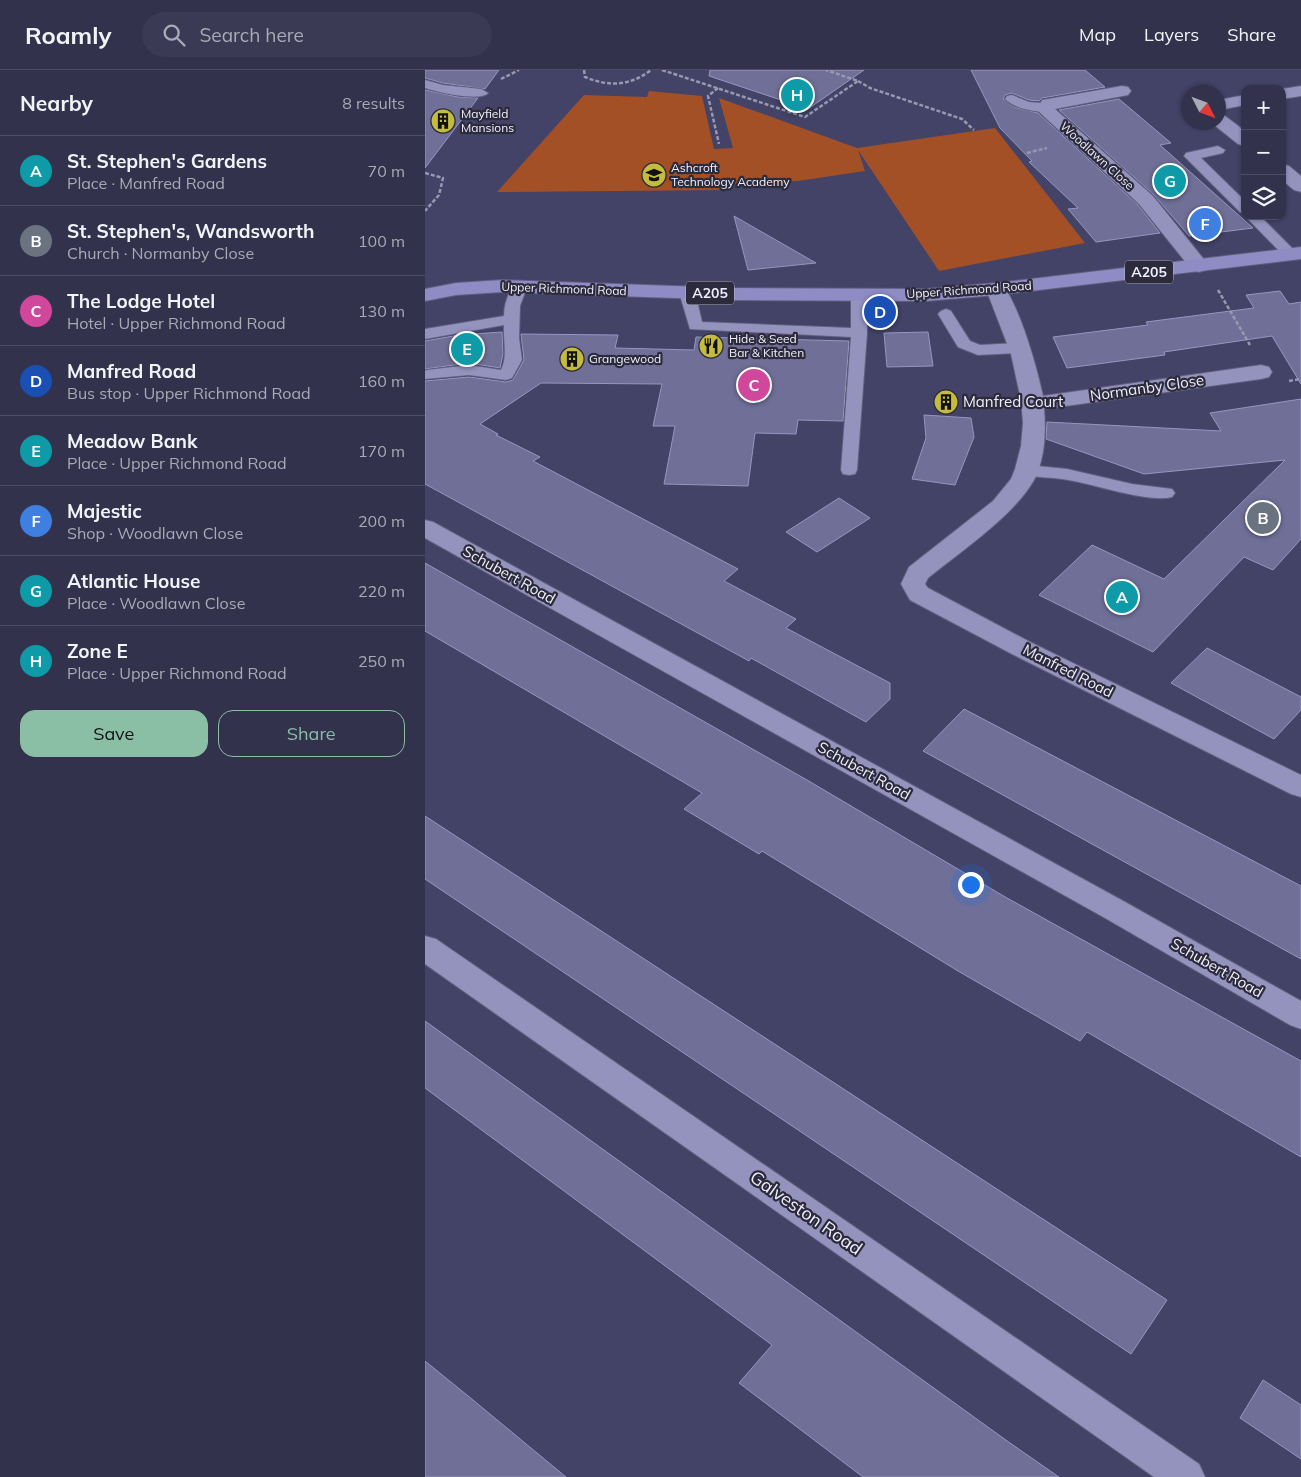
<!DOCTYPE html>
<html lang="en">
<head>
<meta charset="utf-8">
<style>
  body { margin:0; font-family:Mulish,sans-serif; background:#3a3a54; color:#f1f3f6 }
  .controls { position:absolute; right:15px; top:15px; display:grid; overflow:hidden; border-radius:10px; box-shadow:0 1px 4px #0004 }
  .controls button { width:45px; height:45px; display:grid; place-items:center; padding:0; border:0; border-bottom:1px solid #4d4d65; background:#32324d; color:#f1f3f6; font:25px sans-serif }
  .compass { position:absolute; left:756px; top:15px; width:45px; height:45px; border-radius:50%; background:#32324d; box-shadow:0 1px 4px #0004; rotate:132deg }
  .you { position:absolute; left:545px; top:814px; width:18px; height:18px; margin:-12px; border:4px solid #fff; border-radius:50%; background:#1a73e8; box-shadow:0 0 0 8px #1a73e833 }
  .badge { display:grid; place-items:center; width:32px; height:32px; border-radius:50%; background:#8abfa5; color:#fff; font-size:16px; font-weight:700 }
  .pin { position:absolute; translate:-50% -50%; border:2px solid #fff; box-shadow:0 1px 5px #0006 }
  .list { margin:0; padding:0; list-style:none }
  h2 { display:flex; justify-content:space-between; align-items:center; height:65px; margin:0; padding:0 20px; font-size:21px }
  h2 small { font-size:16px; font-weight:400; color:#a8aab6 }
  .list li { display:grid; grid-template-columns:32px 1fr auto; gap:15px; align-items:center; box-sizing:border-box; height:70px; padding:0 20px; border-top:1px solid #4d4d65 }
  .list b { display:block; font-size:19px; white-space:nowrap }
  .list p { margin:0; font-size:16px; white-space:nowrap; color:#a8aab6 }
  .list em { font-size:16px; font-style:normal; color:#a8aab6 }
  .actions { display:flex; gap:10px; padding:15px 20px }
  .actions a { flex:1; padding:11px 0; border:1px solid #8abfa5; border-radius:15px; text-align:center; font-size:18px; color:#8abfa5 }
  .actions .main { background:#8abfa5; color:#111 }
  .icon { flex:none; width:28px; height:28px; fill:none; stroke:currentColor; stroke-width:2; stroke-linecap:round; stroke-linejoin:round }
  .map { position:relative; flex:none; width:876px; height:1407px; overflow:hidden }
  header { display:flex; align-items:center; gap:30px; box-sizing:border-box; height:70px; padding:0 25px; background:#32324d; border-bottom:1px solid #4d4d65 }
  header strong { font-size:24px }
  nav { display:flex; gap:28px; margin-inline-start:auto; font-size:18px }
  .search { width:350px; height:45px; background:#3a3a54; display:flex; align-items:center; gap:12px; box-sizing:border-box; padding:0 18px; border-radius:28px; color:#a8aab6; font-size:19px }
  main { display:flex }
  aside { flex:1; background:#32324d }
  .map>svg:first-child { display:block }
  .green { fill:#a45026 }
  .building { fill:#706f98; stroke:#9796c1 }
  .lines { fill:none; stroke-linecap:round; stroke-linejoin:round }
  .service-casing { stroke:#615f7d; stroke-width:2 }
  .minor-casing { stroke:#615f7d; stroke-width:2 }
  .trunk-casing { stroke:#615f7d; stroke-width:2 }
  .path { stroke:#9898b1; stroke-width:2.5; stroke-dasharray:4 2; stroke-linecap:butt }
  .service { fill:#9493be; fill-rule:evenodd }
  .minor { fill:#9493be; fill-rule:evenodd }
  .trunk { fill:#8e8bc5; fill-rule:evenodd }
  .labels { text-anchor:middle; stroke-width:4.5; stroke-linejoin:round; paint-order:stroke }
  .far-poi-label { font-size:12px; fill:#eeeefc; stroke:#2b2b3c; text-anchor:start }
  .far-street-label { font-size:12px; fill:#eeeefc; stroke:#2b2b3c }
  .shield { fill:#2b2b3c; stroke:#b4b4c2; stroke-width:1 }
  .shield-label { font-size:14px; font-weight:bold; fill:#eeeefc }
  .street-label { font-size:15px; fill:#eeeefc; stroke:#2b2b3c }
  .poi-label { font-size:15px; fill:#eeeefc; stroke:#2b2b3c; text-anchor:start }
  .near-street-label { font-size:18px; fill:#eeeefc; stroke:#2b2b3c }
</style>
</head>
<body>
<header>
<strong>Roamly</strong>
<div class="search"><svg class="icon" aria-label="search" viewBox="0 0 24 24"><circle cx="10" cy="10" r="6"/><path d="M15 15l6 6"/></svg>Search here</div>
<nav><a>Map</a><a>Layers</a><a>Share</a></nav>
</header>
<main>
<aside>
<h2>Nearby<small>8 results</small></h2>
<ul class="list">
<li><span class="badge" style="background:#0f9aa8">A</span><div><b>St. Stephen's Gardens</b><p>Place · Manfred Road</p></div><em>70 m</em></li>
<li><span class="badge" style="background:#6b7280">B</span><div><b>St. Stephen's, Wandsworth</b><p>Church · Normanby Close</p></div><em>100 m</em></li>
<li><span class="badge" style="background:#d1479c">C</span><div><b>The Lodge Hotel</b><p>Hotel · Upper Richmond Road</p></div><em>130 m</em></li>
<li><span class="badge" style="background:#1a4fb4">D</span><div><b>Manfred Road</b><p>Bus stop · Upper Richmond Road</p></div><em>160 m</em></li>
<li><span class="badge" style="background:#0f9aa8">E</span><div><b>Meadow Bank</b><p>Place · Upper Richmond Road</p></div><em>170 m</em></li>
<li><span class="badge" style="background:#3f7fe0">F</span><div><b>Majestic</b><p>Shop · Woodlawn Close</p></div><em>200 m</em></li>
<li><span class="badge" style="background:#0f9aa8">G</span><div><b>Atlantic House</b><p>Place · Woodlawn Close</p></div><em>220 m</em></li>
<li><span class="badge" style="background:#0f9aa8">H</span><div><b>Zone E</b><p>Place · Upper Richmond Road</p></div><em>250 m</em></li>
</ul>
<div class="actions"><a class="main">Save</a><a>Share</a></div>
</aside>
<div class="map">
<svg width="876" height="1407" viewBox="0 0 876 1407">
  <rect width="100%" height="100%" fill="#434267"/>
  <path class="green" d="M 224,21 L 277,26 L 289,79 L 308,78 L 294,28 L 432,78 L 570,58 L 660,173 L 514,201 L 433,80 L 440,101 L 373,111 L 301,114 L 302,120 L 72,122 L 159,25 L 222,27 Z"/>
  <g class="building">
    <path d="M 0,0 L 74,0 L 60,19 L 18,13 L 0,8 Z"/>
    <path d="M 285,0 L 439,0 L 383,39 L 284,6 Z"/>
    <path d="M 546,0 L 660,0 L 680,17 L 617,28 L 614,31 L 604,30 L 587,23 L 580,25 L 578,29 L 589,37 L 613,43 L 713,135 L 735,163 L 671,172 L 643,139 L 653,138 L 604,92 L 607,91 L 575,58 Z"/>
    <path d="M 0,20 L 33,27 L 53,28 L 0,98 Z"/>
    <path d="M 694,29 L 746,73 L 735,75 L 828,158 L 764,166 L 729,125 L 634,40 Z"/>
    <path d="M 309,146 L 391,193 L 323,200 Z"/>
    <path d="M 855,221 L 864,234 L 876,232 L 876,314 L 847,266 L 739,282 L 740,285 L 642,298 L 628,267 L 723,255 L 721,252 L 829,238 L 821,225 Z"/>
    <path d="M 77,262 L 78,284 L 75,298 L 44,293 L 0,299 L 0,271 L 34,265 Z"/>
    <path d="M 503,262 L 508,296 L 462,297 L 459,263 Z"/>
    <path d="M 96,264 L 193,265 L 190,278 L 269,280 L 271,267 L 424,271 L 418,351 L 373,350 L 371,364 L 330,363 L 323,416 L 239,414 L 250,356 L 228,356 L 237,314 L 116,313 L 55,354 L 73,364 L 71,365 L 115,387 L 108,391 L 313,499 L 299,511 L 371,549 L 361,558 L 465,613 L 465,629 L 441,652 L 326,588 L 324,591 L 0,414 L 0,311 L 44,307 L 81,312 L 88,310 L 99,290 Z"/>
    <path d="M 876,329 L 876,469 L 848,500 L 819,487 L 728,582 L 614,525 L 667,475 L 739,509 L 860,390 L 719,404 L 621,369 L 622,352 L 796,361 L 785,343 Z"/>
    <path d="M 499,345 L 546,348 L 549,367 L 530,415 L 487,409 L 501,368 Z"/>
    <path d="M 414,428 L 445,448 L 392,482 L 361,462 Z"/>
    <path d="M 0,493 L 382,710 L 582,828 L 876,991 L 876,1087 L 662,962 L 655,971 L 533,901 L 337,781 L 334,784 L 259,739 L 277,723 L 0,561 Z"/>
    <path d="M 782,578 L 876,627 L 876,640 L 849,669 L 746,613 Z"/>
    <path d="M 539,639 L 876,816 L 876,889 L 498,681 Z"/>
    <path d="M 0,746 L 742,1230 L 706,1284 L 0,809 Z"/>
    <path d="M 0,951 L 585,1373 L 634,1407 L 438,1407 L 314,1313 L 347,1275 L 0,1018 Z"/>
    <path d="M 0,1291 L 48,1330 L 141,1407 L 0,1407 Z"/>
    <path d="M 838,1310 L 876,1335 L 876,1389 L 815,1348 Z"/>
  </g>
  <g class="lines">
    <defs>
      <g id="service">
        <path d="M 0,10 L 18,15 L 56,19 L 63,23 C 55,32 12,22 0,18 Z"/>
        <path d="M 587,25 L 604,32 L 627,34 L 629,37 C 620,47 588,38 580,29 L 582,26 Z"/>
        <path d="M 793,76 L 800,80 L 798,83 L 776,88 L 820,131 L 820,143 L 815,142 L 759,86 L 761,83 Z"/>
        <path d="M 820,146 L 835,146 L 871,182 L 873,185 L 871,188 L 861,188 Z"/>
        <path d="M 95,213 L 100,214 L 102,217 L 95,236 L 94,268 L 97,290 L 87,308 L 81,310 L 44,305 L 0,309 L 0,301 L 2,300 L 44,295 L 76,300 C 83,286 78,271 79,255 L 0,269 L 0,259 L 79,246 C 79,234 83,223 90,214 Z"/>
        <path d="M 262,217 L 267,219 L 270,222 L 277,252 L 426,258 L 426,226 L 429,223 L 439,223 L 442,226 L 442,263 L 432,400 L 430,404 L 424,405 L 418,404 L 416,400 L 426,267 L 265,259 L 254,222 L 257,219 Z"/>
        <path d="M 521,239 L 526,241 L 545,271 L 555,275 L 595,273 L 601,275 L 603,278 L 601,281 L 595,283 L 553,285 L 533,277 L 513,244 L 516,241 Z"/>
        <path d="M 602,395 L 642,399 L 707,414 L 747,419 L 750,423 L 747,427 C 723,433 669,414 643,410 C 627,407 611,408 596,404 L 594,400 L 596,396 Z"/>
      </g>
      <g id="minor">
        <path d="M 697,16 L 703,17 L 706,21 L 703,25 L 630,39 L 728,126 L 781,192 L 784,196 L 781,200 L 774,202 L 767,200 L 714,134 L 612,40 L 617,30 Z"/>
        <path d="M 876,16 L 876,26 L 857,29 L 857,19 Z"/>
        <path d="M 820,25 L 820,35 L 794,40 L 794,30 Z"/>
        <path d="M 794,45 L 800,46 L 820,61 L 820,76 L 813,74 L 788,54 L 787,52 L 794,52 Z"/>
        <path d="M 857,94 L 864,96 L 876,106 L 876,122 L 869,120 L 857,110 Z"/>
        <path d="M 571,213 L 578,215 C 596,241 611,294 618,326 L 836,295 L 844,297 L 847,302 L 844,307 L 836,309 L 619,339 C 621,360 620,384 612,404 C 595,442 536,481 503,508 L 500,514 L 503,518 L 605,572 L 876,705 L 876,727 L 866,724 L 587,584 L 485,530 L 476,514 L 484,497 L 568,431 L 586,409 L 590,399 L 596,376 L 598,353 L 596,330 L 586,284 L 561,219 L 564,215 Z"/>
        <path d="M 0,450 L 8,452 L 700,832 L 876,931 L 876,959 L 865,955 L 680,848 L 0,468 Z"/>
        <path d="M 0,866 L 11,869 L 774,1394 L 780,1407 L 729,1407 L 0,894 Z"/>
      </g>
      <path id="trunk" d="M 876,177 L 876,189 L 571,225 L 501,231 L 308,230 L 77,222 L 31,225 L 0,231 L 0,219 L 31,213 L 77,210 L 308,218 L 501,219 L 571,213 Z"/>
    </defs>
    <use href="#service" class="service-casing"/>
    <use href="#minor" class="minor-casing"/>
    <use href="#trunk" class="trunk-casing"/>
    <g class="path">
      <path d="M 159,0 L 160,7 C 184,17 205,16 226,0"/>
      <path d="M 237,0 L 380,47 L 433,11 L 401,0"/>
      <path d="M 76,9 L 94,0"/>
      <path d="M 433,11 L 445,18 L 537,49 L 549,60"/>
      <path d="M 293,18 L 283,26 L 294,74"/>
      <path d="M 602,83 L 622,78"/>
      <path d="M 0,103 L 18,108 L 14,125 L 0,141"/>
      <path d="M 793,220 L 825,275"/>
      <path d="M 864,311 L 876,309"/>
    </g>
    <use href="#service" class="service"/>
    <use href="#minor" class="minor"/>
    <use href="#trunk" class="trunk"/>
  </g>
  <defs>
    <symbol id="building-disc" viewBox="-11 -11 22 22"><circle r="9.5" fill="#c5bc3d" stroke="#2b2b3c"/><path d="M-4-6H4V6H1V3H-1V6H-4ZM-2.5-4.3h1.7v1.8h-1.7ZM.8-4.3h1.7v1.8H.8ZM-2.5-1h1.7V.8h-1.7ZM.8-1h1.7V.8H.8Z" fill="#111"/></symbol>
    <symbol id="school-disc" viewBox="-11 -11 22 22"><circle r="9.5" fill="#c5bc3d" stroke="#2b2b3c"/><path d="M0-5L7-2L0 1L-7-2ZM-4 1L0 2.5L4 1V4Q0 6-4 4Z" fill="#111"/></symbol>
    <symbol id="restaurant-disc" viewBox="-11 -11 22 22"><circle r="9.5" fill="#c5bc3d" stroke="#2b2b3c"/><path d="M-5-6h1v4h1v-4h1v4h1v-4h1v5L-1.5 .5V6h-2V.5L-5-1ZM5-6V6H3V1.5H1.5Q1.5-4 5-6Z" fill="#111"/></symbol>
  </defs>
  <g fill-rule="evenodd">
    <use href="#building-disc" x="4" y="37" width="28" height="28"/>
    <use href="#school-disc" x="215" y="91" width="28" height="28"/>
    <use href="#restaurant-disc" x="272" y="262" width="28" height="28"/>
    <use href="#building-disc" x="133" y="275" width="28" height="28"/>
    <use href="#building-disc" x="507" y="318" width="28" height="28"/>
  </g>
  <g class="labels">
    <g class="far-poi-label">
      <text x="36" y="48">Mayfield<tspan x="36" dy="14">Mansions</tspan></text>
      <text x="246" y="102">Ashcroft<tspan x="246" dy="14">Technology Academy</tspan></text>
      <text x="304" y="273">Hide &amp; Seed<tspan x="304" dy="14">Bar &amp; Kitchen</tspan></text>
      <text x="164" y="293">Grangewood</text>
    </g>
    <g class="far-street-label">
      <text transform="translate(672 86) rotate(42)" y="4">Woodlawn Close</text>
      <text transform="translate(139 219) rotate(2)" y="4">Upper Richmond Road</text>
      <text transform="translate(544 220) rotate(-4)" y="4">Upper Richmond Road</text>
    </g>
    <g class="shield">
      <rect x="700" y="190.5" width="48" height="23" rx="4"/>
      <rect x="261" y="211.5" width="48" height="23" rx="4"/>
    </g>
    <g class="shield-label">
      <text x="724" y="207">A205</text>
      <text x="285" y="228">A205</text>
    </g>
    <g class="street-label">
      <text transform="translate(722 318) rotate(-8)" y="5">Normanby Close</text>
      <text transform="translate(84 505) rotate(29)" y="5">Schubert Road</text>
      <text transform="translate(643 601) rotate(27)" y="5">Manfred Road</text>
      <text transform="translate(439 701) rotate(29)" y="5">Schubert Road</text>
      <text transform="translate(792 898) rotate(30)" y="5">Schubert Road</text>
    </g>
    <g class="poi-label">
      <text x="538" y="337">Manfred Court</text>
    </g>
    <g class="near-street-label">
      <text transform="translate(381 1143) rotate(35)" y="6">Galveston Road</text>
    </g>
  </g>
</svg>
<div class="controls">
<button>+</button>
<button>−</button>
<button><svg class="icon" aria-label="layers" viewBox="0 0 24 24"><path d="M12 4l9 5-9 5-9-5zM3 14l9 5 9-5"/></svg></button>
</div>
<svg class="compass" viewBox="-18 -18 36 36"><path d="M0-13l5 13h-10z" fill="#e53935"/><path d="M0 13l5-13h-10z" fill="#a8aab6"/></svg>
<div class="you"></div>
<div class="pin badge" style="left:697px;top:527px;background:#0f9aa8">A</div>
<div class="pin badge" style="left:838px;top:448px;background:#6b7280">B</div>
<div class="pin badge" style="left:329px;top:315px;background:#d1479c">C</div>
<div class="pin badge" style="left:455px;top:242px;background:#1a4fb4">D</div>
<div class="pin badge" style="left:42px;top:279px;background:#0f9aa8">E</div>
<div class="pin badge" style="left:780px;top:154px;background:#3f7fe0">F</div>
<div class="pin badge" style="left:745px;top:111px;background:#0f9aa8">G</div>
<div class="pin badge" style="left:372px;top:25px;background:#0f9aa8">H</div>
</div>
</main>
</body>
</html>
